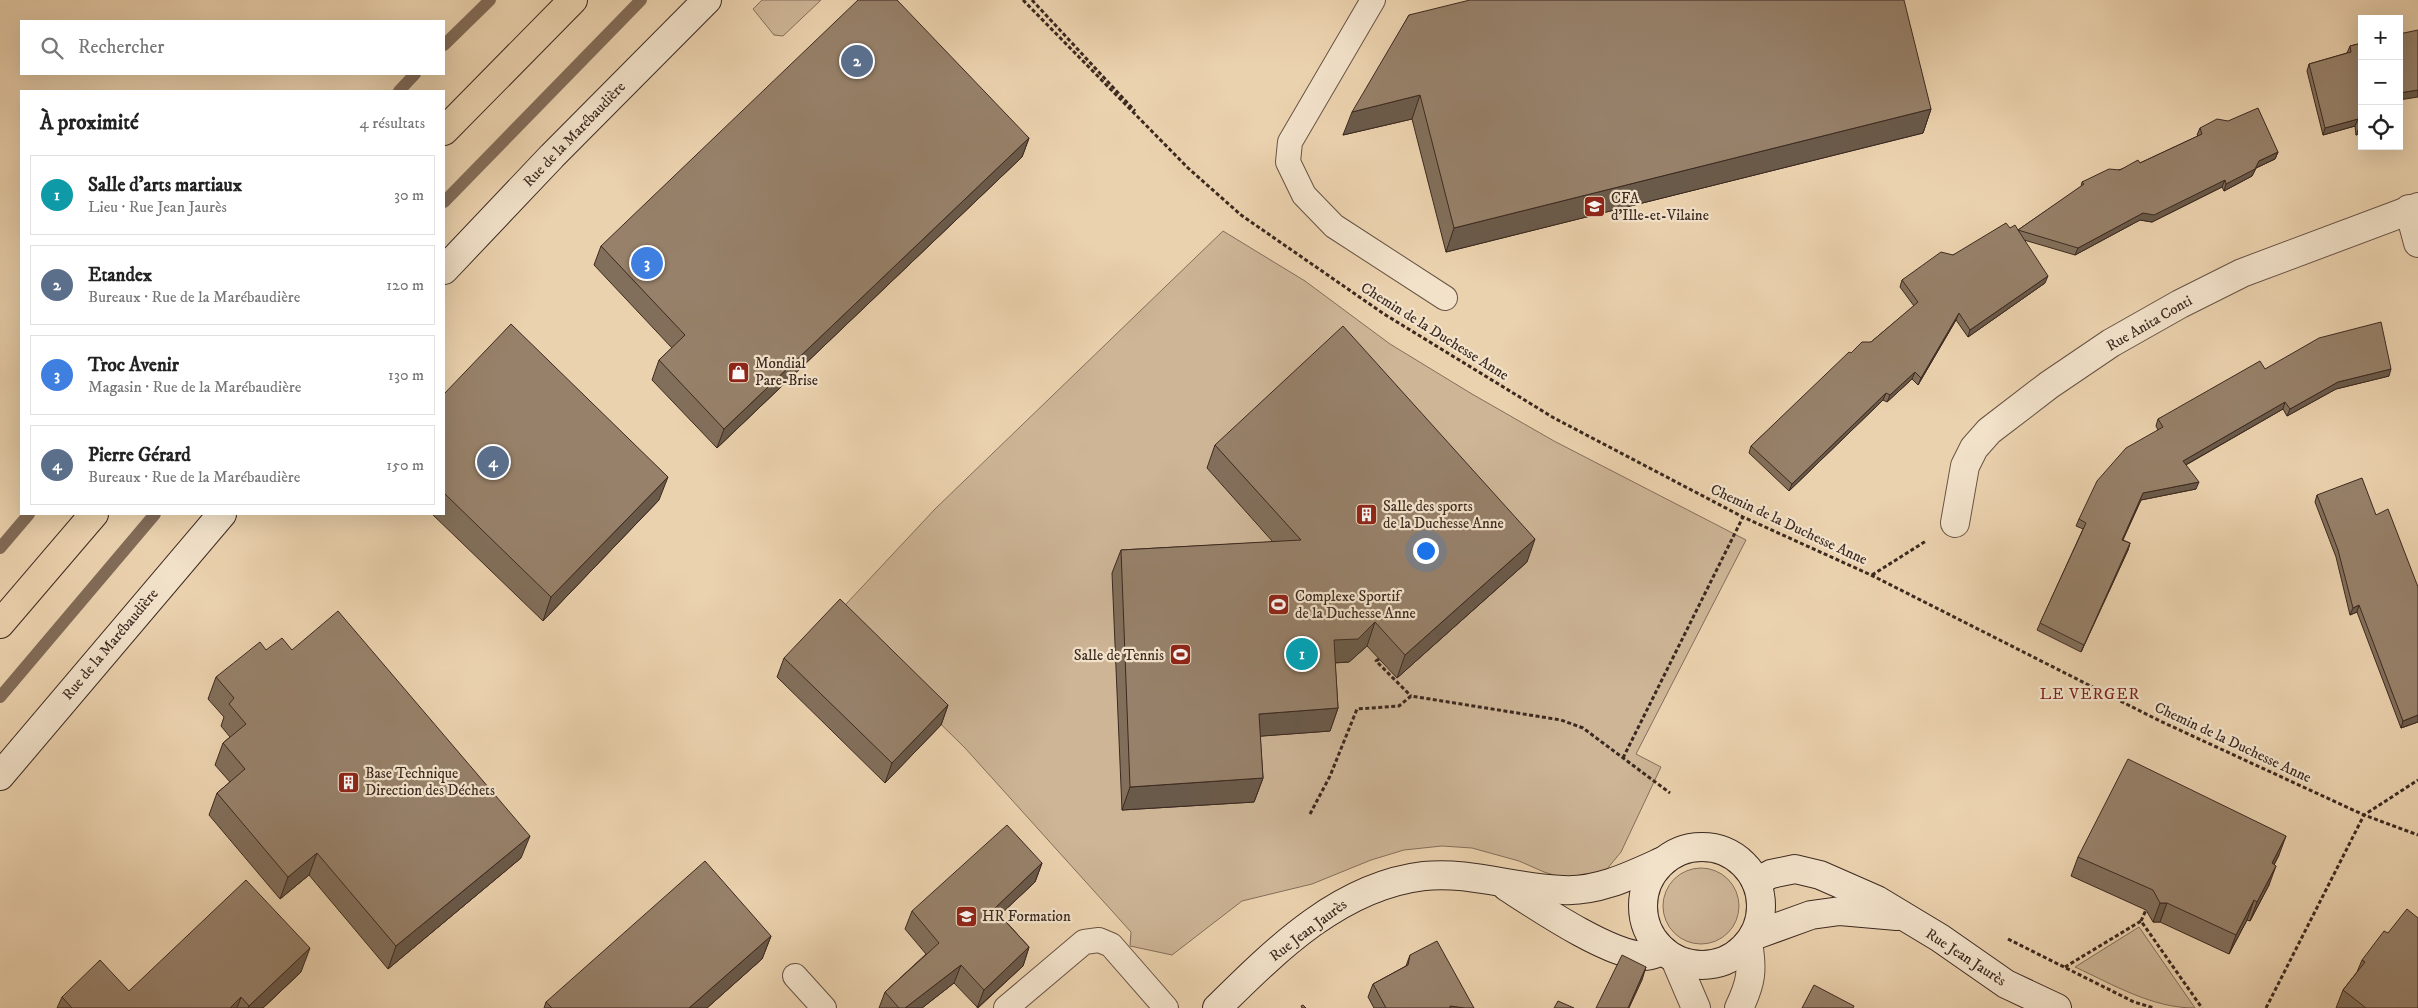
<!DOCTYPE html>
<html lang="fr">
<head>
<meta charset="utf-8">
<style>
  body { margin:0; font-family:"IM FELL DW Pica",serif; background:#f6f6f6; color:#222 }
  .controls { position:absolute; right:15px; top:15px; display:grid; overflow:hidden; border-radius:0px; box-shadow:0 5px 20px #0002 }
  .controls button { width:45px; height:45px; display:grid; place-items:center; padding:0; border:0; border-bottom:1px solid #e0e0e0; background:#fff; color:#222; font:25px sans-serif }
  .you { position:absolute; left:1425px; top:550px; width:18px; height:18px; margin:-12px; border:4px solid #fff; border-radius:50%; background:#1a73e8; box-shadow:0 0 0 8px #1a73e833 }
  .badge { display:grid; place-items:center; width:32px; height:32px; border-radius:50%; background:#0b8043; color:#fff; font-size:16px; font-weight:700 }
  .pin { position:absolute; translate:-50% -50%; border:2px solid #fff; box-shadow:0 1px 5px #0006 }
  .list { margin:0; padding:0; list-style:none }
  h2 { display:flex; justify-content:space-between; align-items:center; height:65px; margin:0; padding:0 20px; font-size:21px }
  h2 small { font-size:16px; font-weight:400; color:#767676 }
  .list li { display:grid; grid-template-columns:32px 1fr auto; gap:15px; align-items:center; box-sizing:border-box; height:80px; margin:0 10px 10px; padding:0 10px; border:1px solid #e0e0e0; border-radius:0px }
  .list b { display:block; font-size:19px; white-space:nowrap }
  .list p { margin:0; font-size:16px; white-space:nowrap; color:#767676 }
  .list em { font-size:16px; font-style:normal; color:#767676 }
  .icon { flex:none; width:28px; height:28px; fill:none; stroke:currentColor; stroke-width:2; stroke-linecap:round; stroke-linejoin:round }
  .map { position:relative; flex:none; width:2418px; height:1008px; overflow:hidden }
  .search { position:absolute; background:#fff; box-shadow:0 5px 20px #0002; left:20px; top:20px; width:425px; height:55px; display:flex; align-items:center; gap:12px; box-sizing:border-box; padding:0 18px; border-radius:0px; color:#767676; font-size:19px }
  .panel { position:absolute; background:#fff; box-shadow:0 5px 20px #0002; left:20px; top:90px; width:425px; height:425px; border-radius:0px }
  .map>svg:first-child { display:block }
  .green { fill:#cdb596; stroke:#846f5b }
  .lines { fill:none; stroke-linecap:round; stroke-linejoin:round }
  .stream { stroke:#826c58; stroke-width:12 }
  .lane-casing { stroke:#685344; stroke-width:26 }
  .street-casing { stroke:#685344; stroke-width:30 }
  .secondary-casing { stroke:#3c2920; stroke-width:30 }
  .primary-casing { stroke:#3c2920; stroke-width:30 }
  .path { stroke:#3c2920; stroke-width:3; stroke-dasharray:4 2.5; stroke-linecap:butt }
  .lane { stroke:#f2e2ca; stroke-width:24 }
  .street { stroke:#f2e2ca; stroke-width:28 }
  .secondary { stroke:#f2e2ca; stroke-width:28 }
  .primary { stroke:#ebd2ae; stroke-width:28 }
  .wall { fill:#826f5b; stroke:#3c2920 }
  .shaded-wall { fill:#6a5a4a; stroke:#3c2920 }
  .building { fill:#97816a; stroke:#3c2920 }
  .labels { text-anchor:middle; stroke-width:4.5; stroke-linejoin:round; paint-order:stroke }
  .street-label { font-size:15px; fill:#3c2920; stroke:#f2e2ca }
  .poi-label { font-size:15px; fill:#3c2920; stroke:#f2e2ca; text-anchor:start }
  .neighbourhood-label { font-size:16px; letter-spacing:1px; fill:#7a1f14; stroke:#f2e2ca }
</style>
</head>
<body>
<div class="map">
<svg width="2418" height="1008" viewBox="0 0 2418 1008">
  <rect width="100%" height="100%" fill="#ebd2ae"/>
  <filter id="stains"><feTurbulence type="fractalNoise" baseFrequency=".004" numOctaves="4"/><feColorMatrix values="0 0 0 0 .2 0 0 0 0 .09 0 0 0 0 .02 0 0 0 .5 -.17"/></filter>
  <radialGradient id="worn" r=".72"><stop offset=".6" stop-color="#630" stop-opacity="0"/><stop offset="1" stop-color="#630" stop-opacity=".3"/></radialGradient>
  <g class="green">
    <path d="M 762,0 L 821,0 L 783,36 L 774,35 L 753,9 Z"/>
    <path d="M 1223,231 L 1305,281 L 1390,344 L 1472,394 L 1554,441 L 1746,540 L 1636,754 L 1661,767 L 1621,852 L 1607,869 L 1588,879 L 1571,880 L 1544,872 L 1519,861 L 1472,848 L 1442,846 L 1404,850 L 1371,860 L 1312,884 L 1242,901 L 1172,955 L 1130,946 L 1131,932 L 965,748 L 833,618 L 935,509 Z"/>
    <circle cx="1701" cy="906" r="38"/>
    <path d="M 2139,927 L 2195,1008 C 2152,1008 2114,985 2075,967 Z"/>
  </g>
  <g class="lines">
    <g class="stream">
      <path d="M 444,45 L 490,0"/>
      <path d="M 399,91 L 415,74"/>
      <path d="M 444,202 L 641,0"/>
      <path d="M 0,548 L 29,514"/>
      <path d="M 0,697 L 155,514"/>
    </g>
    <defs>
      <g id="lane">
        <path d="M 1373,0 L 1290,142 L 1288,162 L 1304,195 L 1334,226 L 1445,298"/>
        <path d="M 795,976 L 824,1008"/>
        <path d="M 1006,1008 L 1084,942 L 1099,940 L 1111,945 L 1166,1008"/>
      </g>
      <g id="street">
        <path d="M 2409,209 L 2418,243"/>
        <path d="M 1955,523 L 1965,466 L 1974,448 L 1989,431 L 2049,385 L 2111,343 L 2180,304 L 2242,273 L 2418,207"/>
        <path d="M 1675,959 L 1696,1008"/>
        <path d="M 1739,1008 C 1751,983 1753,971 1748,943"/>
      </g>
      <g id="secondary">
        <path d="M 444,270 L 552,156 L 707,0"/>
        <path d="M 0,776 L 222,514"/>
        <circle cx="1702" cy="906" r="59"/>
        <path d="M 1756,882 L 1771,874 L 1795,869 L 1820,875 L 1877,900 L 1940,938 L 2006,984 L 2057,1008"/>
        <path d="M 1507,887 C 1538,907 1609,955 1644,956 C 1650,956 1657,953 1663,951"/>
        <path d="M 1753,936 L 1811,915 L 1840,911 L 1897,916"/>
        <path d="M 1217,1008 C 1275,951 1339,886 1424,876 C 1470,871 1516,889 1563,890 C 1598,892 1632,875 1663,861"/>
      </g>
      <g id="primary">
        <path d="M 444,131 L 573,0"/>
        <path d="M 0,624 L 94,514"/>
      </g>
    </defs>
    <use href="#lane" class="lane-casing"/>
    <use href="#street" class="street-casing"/>
    <use href="#secondary" class="secondary-casing"/>
    <use href="#primary" class="primary-casing"/>
    <g class="path">
      <path d="M 1023,0 L 1188,168 L 1241,215 L 1384,314 L 1554,418 L 1743,517 L 1871,575 L 2160,721 L 2364,815 L 2418,835"/>
      <path d="M 1032,0 L 1135,111"/>
      <path d="M 1872,575 L 1926,541"/>
      <path d="M 1379,659 L 1376,661 L 1411,696"/>
      <path d="M 1623,758 L 1743,517"/>
      <path d="M 1310,814 L 1330,776 L 1357,709 L 1399,706 L 1411,696 L 1561,720 L 1583,728 L 1670,793"/>
      <path d="M 2141,921 L 2146,910"/>
      <path d="M 2008,939 L 2134,1002 L 2154,1008"/>
      <path d="M 2065,967 L 2141,921 L 2202,1008"/>
      <path d="M 2266,1008 L 2364,815 L 2418,780"/>
    </g>
    <use href="#lane" class="lane"/>
    <use href="#street" class="street"/>
    <use href="#secondary" class="secondary"/>
    <use href="#primary" class="primary"/>
  </g>
  <g class="wall">
    <path d="M 1409,15 L 1931,109 L 1923,133 L 1446,252 L 1412,119 L 1343,135 Z"/>
    <path d="M 2362,43 L 2362,133 L 2356,135 L 2355,126 L 2323,135 L 2307,71 L 2309,64 L 2347,53 L 2350,46 Z"/>
    <path d="M 2200,128 L 2278,152 L 2275,159 L 2256,168 L 2252,176 L 2224,191 L 2222,187 L 2152,222 L 2140,220 L 2075,255 L 2024,240 L 2045,283 L 1968,337 L 1956,320 L 1918,385 L 1912,379 L 1887,402 L 1883,400 L 1789,491 L 1749,453 L 1751,446 L 1851,353 L 1871,342 L 1914,306 L 1900,287 L 1902,280 L 1953,255 L 2010,228 L 2018,230 L 2081,187 L 2082,182 L 2140,163 L 2198,136 L 2197,135 Z"/>
    <path d="M 1029,138 L 1022,157 L 717,448 L 652,380 L 659,360 L 672,348 L 594,265 L 601,246 Z"/>
    <path d="M 2265,369 L 2389,376 L 2336,389 L 2287,416 L 2283,409 L 2186,465 L 2196,489 L 2141,500 L 2123,540 L 2130,543 L 2128,550 L 2081,652 L 2037,630 L 2083,529 L 2076,526 L 2079,519 L 2158,430 L 2156,426 L 2158,419 Z"/>
    <path d="M 444,394 L 659,500 L 543,621 L 432,514 L 444,514 Z"/>
    <path d="M 1215,445 L 1527,562 L 1397,678 L 1367,646 L 1349,662 L 1335,663 L 1338,708 L 1330,731 L 1260,736 L 1263,778 L 1254,802 L 1122,810 L 1112,573 L 1121,550 L 1273,542 L 1207,468 Z"/>
    <path d="M 2317,495 L 2376,515 L 2418,722 L 2401,728 L 2357,612 L 2350,615 L 2336,557 L 2315,502 Z"/>
    <path d="M 266,650 L 292,650 L 521,858 L 388,969 L 309,875 L 280,899 L 209,815 L 217,793 L 230,782 L 215,765 L 223,743 L 230,737 L 221,726 L 224,717 L 208,699 L 216,677 Z"/>
    <path d="M 784,658 L 948,705 L 941,725 L 885,783 L 777,677 Z"/>
    <path d="M 2279,855 L 2274,865 L 2269,885 L 2250,921 L 2247,920 L 2229,954 L 2160,922 L 2153,922 L 2146,910 L 2071,876 L 2078,857 Z"/>
    <path d="M 1042,863 L 1035,882 L 1000,915 L 1029,947 L 1023,966 L 978,1008 L 954,983 L 922,1008 L 879,1008 L 885,992 L 926,954 L 905,929 L 912,911 Z"/>
    <path d="M 771,936 L 762,959 L 707,1008 L 544,1008 L 546,1002 Z"/>
    <path d="M 1410,955 L 1474,1008 L 1374,1008 L 1368,997 L 1373,984 L 1406,966 Z"/>
    <path d="M 2362,960 L 2418,1008 L 2336,1008 L 2343,990 L 2357,972 Z"/>
    <path d="M 301,972 L 263,1008 L 57,1008 L 62,997 L 129,991 Z"/>
  </g>
  <g class="shaded-wall">
    <path d="M 2418,90 L 2418,97 L 2399,100 L 2399,93 Z"/>
    <path d="M 1420,95 L 1412,119 L 1343,135 L 1352,112 Z"/>
    <path d="M 1931,109 L 1923,133 L 1446,252 L 1454,228 Z"/>
    <path d="M 2358,119 L 2355,126 L 2323,135 L 2325,128 Z"/>
    <path d="M 2362,127 L 2362,133 L 2356,135 L 2359,128 Z"/>
    <path d="M 1029,138 L 1022,157 L 717,448 L 724,429 Z"/>
    <path d="M 2278,152 L 2275,159 L 2256,168 L 2252,176 L 2224,191 L 2226,184 L 2259,161 Z"/>
    <path d="M 2225,180 L 2222,187 L 2152,222 L 2140,220 L 2075,255 L 2078,248 L 2143,213 Z"/>
    <path d="M 2048,276 L 2045,283 L 1968,337 L 1970,330 Z"/>
    <path d="M 1959,313 L 1956,320 L 1918,385 L 1921,378 Z"/>
    <path d="M 2391,369 L 2389,376 L 2336,389 L 2287,416 L 2290,409 L 2338,382 Z"/>
    <path d="M 1915,372 L 1912,379 L 1887,402 L 1890,395 Z"/>
    <path d="M 1886,393 L 1883,400 L 1789,491 L 1792,484 Z"/>
    <path d="M 2285,402 L 2283,409 L 2180,468 L 2183,461 Z"/>
    <path d="M 668,477 L 659,500 L 543,621 L 551,597 Z"/>
    <path d="M 2199,482 L 2196,489 L 2141,500 L 2119,547 L 2143,493 Z"/>
    <path d="M 1535,539 L 1527,562 L 1397,678 L 1405,655 Z"/>
    <path d="M 2130,543 L 2128,550 L 2081,652 L 2084,645 Z"/>
    <path d="M 2359,605 L 2357,612 L 2350,615 L 2353,608 Z"/>
    <path d="M 1375,622 L 1367,646 L 1349,662 L 1325,663 L 1334,640 Z"/>
    <path d="M 948,705 L 941,725 L 885,783 L 892,763 Z"/>
    <path d="M 1338,708 L 1330,731 L 1250,737 L 1259,714 Z"/>
    <path d="M 2418,715 L 2418,722 L 2401,728 L 2403,721 Z"/>
    <path d="M 1263,778 L 1254,802 L 1122,810 L 1130,787 Z"/>
    <path d="M 530,836 L 521,858 L 388,969 L 396,946 Z"/>
    <path d="M 2286,836 L 2279,855 L 2265,882 L 2272,863 Z"/>
    <path d="M 317,853 L 309,875 L 280,899 L 288,877 Z"/>
    <path d="M 1042,863 L 1035,882 L 987,927 L 994,909 Z"/>
    <path d="M 2276,866 L 2269,885 L 2250,921 L 2257,902 Z"/>
    <path d="M 2254,900 L 2247,920 L 2229,954 L 2236,935 Z"/>
    <path d="M 2160,903 L 2167,903 L 2160,922 L 2153,922 Z"/>
    <path d="M 771,936 L 762,959 L 707,1008 L 689,1008 Z"/>
    <path d="M 1029,947 L 1023,966 L 977,1008 L 984,990 Z"/>
    <path d="M 310,948 L 301,972 L 263,1008 L 248,1008 L 249,1006 Z"/>
    <path d="M 961,965 L 954,983 L 922,1008 L 905,1008 Z"/>
    <path d="M 1646,967 L 1642,980 L 1629,1008 L 1628,1008 Z"/>
    <path d="M 241,997 L 237,1008 L 230,1008 Z"/>
  </g>
  <g class="building">
    <path d="M 858,0 L 897,0 L 1029,138 L 724,429 L 659,360 L 685,335 L 601,246 Z"/>
    <path d="M 1470,0 L 1904,0 L 1931,109 L 1454,228 L 1420,95 L 1352,112 L 1409,15 Z"/>
    <path d="M 2418,30 L 2418,90 L 2399,93 L 2399,34 Z"/>
    <path d="M 2362,43 L 2362,127 L 2359,128 L 2358,119 L 2325,128 L 2309,64 L 2351,52 L 2350,46 Z"/>
    <path d="M 2258,108 L 2278,152 L 2259,161 L 2255,169 L 2226,184 L 2225,180 L 2154,215 L 2143,213 L 2078,248 L 2018,230 L 2048,276 L 1970,330 L 1959,313 L 1921,378 L 1915,372 L 1890,395 L 1886,393 L 1792,484 L 1751,446 L 1849,352 L 1851,353 L 1862,342 L 1871,342 L 1918,302 L 1902,280 L 1941,252 L 1953,255 L 2006,223 L 2010,228 L 2015,225 L 2018,230 L 2084,184 L 2082,182 L 2109,169 L 2120,170 L 2138,160 L 2140,163 L 2202,134 L 2200,128 L 2217,119 L 2228,121 Z"/>
    <path d="M 2381,322 L 2391,369 L 2338,382 L 2290,409 L 2285,402 L 2183,461 L 2199,482 L 2143,493 L 2122,540 L 2130,543 L 2084,645 L 2040,623 L 2086,523 L 2079,519 L 2097,481 L 2126,448 L 2163,427 L 2158,419 L 2260,361 L 2265,369 L 2319,338 Z"/>
    <path d="M 511,324 L 668,477 L 551,597 L 444,493 L 444,394 Z"/>
    <path d="M 1343,326 L 1535,539 L 1405,655 L 1375,622 L 1358,639 L 1334,640 L 1338,708 L 1259,714 L 1263,778 L 1130,787 L 1121,550 L 1301,540 L 1215,445 Z"/>
    <path d="M 2362,478 L 2376,515 L 2388,509 L 2418,587 L 2418,715 L 2403,721 L 2359,605 L 2353,608 L 2338,550 L 2317,495 Z"/>
    <path d="M 840,599 L 948,705 L 892,763 L 784,658 Z"/>
    <path d="M 338,611 L 530,836 L 396,946 L 317,853 L 288,877 L 217,793 L 245,769 L 223,743 L 246,724 L 229,704 L 234,698 L 216,677 L 260,642 L 266,650 L 282,638 L 292,650 Z"/>
    <path d="M 2128,759 L 2286,836 L 2272,863 L 2276,866 L 2257,902 L 2254,900 L 2236,935 L 2167,903 L 2160,903 L 2153,890 L 2078,857 Z"/>
    <path d="M 1007,825 L 1042,863 L 994,909 L 1029,947 L 984,990 L 961,965 L 905,1008 L 899,1008 L 885,992 L 939,943 L 912,911 Z"/>
    <path d="M 705,861 L 771,936 L 689,1008 L 552,1008 L 546,1002 Z"/>
    <path d="M 246,880 L 310,948 L 249,1006 L 241,997 L 230,1008 L 72,1008 L 62,997 L 100,960 L 129,991 Z"/>
    <path d="M 2407,909 L 2418,918 L 2418,1008 L 2366,1008 L 2343,990 L 2365,962 L 2362,960 L 2384,931 L 2388,933 Z"/>
    <path d="M 1437,941 L 1474,1008 L 1465,1008 L 1450,1006 L 1450,1008 L 1386,1008 L 1373,984 L 1408,965 L 1410,955 Z"/>
    <path d="M 1622,955 L 1646,967 L 1628,1008 L 1596,1008 Z"/>
    <path d="M 1814,985 L 1854,1006 L 1853,1008 L 1802,1008 Z"/>
    <path d="M 1558,1001 L 1574,1008 L 1554,1008 Z"/>
    <path d="M 1303,1005 L 1306,1008 L 1302,1008 L 1301,1006 Z"/>
  </g>
  <defs>
    <symbol id="university-square" viewBox="-11 -11 22 22"><rect x="-9" y="-9" width="18" height="18" rx="4" fill="#8f2418" stroke="#f2e2ca"/><path d="M0-5L7-2L0 1L-7-2ZM-4 1L0 2.5L4 1V4Q0 6-4 4Z" fill="#fff"/></symbol>
    <symbol id="shop-square" viewBox="-11 -11 22 22"><rect x="-9" y="-9" width="18" height="18" rx="4" fill="#8f2418" stroke="#f2e2ca"/><path d="M-5-2.5h2.3a2.7 3.5 0 0 1 5.4 0H5L5.5 6h-11ZM-1.5-2.5h3a1.5 2.3 0 0 0-3 0Z" fill="#fff"/></symbol>
    <symbol id="building-square" viewBox="-11 -11 22 22"><rect x="-9" y="-9" width="18" height="18" rx="4" fill="#8f2418" stroke="#f2e2ca"/><path d="M-4-6H4V6H1V3H-1V6H-4ZM-2.5-4.3h1.7v1.8h-1.7ZM.8-4.3h1.7v1.8H.8ZM-2.5-1h1.7V.8h-1.7ZM.8-1h1.7V.8H.8Z" fill="#fff"/></symbol>
    <symbol id="stadium-square" viewBox="-11 -11 22 22"><rect x="-9" y="-9" width="18" height="18" rx="4" fill="#8f2418" stroke="#f2e2ca"/><path d="M0-5a6.5 5 0 1 0 0 10a6.5 5 0 1 0 0-10ZM-3.5-1.8h7v3.6h-7Z" fill="#fff"/></symbol>
  </defs>
  <g fill-rule="evenodd">
    <use href="#university-square" x="1582" y="194" width="25" height="25"/>
    <use href="#shop-square" x="726" y="360" width="25" height="25"/>
    <use href="#building-square" x="1354" y="502" width="25" height="25"/>
    <use href="#stadium-square" x="1266" y="592" width="25" height="25"/>
    <use href="#stadium-square" x="1168" y="642" width="25" height="25"/>
    <use href="#building-square" x="336" y="770" width="25" height="25"/>
    <use href="#university-square" x="954" y="904" width="25" height="25"/>
  </g>
  <g class="labels">
    <g class="street-label">
      <text transform="translate(574 134) rotate(-46)" y="5">Rue de la Marébaudière</text>
      <text transform="translate(2149 323) rotate(-30)" y="5">Rue Anita Conti</text>
      <text transform="translate(1435 331) rotate(32)" y="5">Chemin de la Duchesse Anne</text>
      <text transform="translate(1789 524) rotate(25)" y="5">Chemin de la Duchesse Anne</text>
      <text transform="translate(110 644) rotate(-50)" y="5">Rue de la Marébaudière</text>
      <text transform="translate(2233 742) rotate(25)" y="5">Chemin de la Duchesse Anne</text>
      <text transform="translate(1308 930) rotate(-37)" y="5">Rue Jean Jaurès</text>
      <text transform="translate(1966 957) rotate(33)" y="5">Rue Jean Jaurès</text>
    </g>
    <g class="poi-label">
      <text x="1611" y="203">CFA<tspan x="1611" dy="17">d'Ille-et-Vilaine</tspan></text>
      <text x="755" y="368">Mondial<tspan x="755" dy="17">Pare-Brise</tspan></text>
      <text x="1383" y="511">Salle des sports<tspan x="1383" dy="17">de la Duchesse Anne</tspan></text>
      <text x="1295" y="601">Complexe Sportif<tspan x="1295" dy="17">de la Duchesse Anne</tspan></text>
      <text x="1164" y="660" text-anchor="end">Salle de Tennis</text>
      <text x="365" y="778">Base Technique<tspan x="365" dy="17">Direction des Déchets</tspan></text>
      <text x="982" y="921">HR Formation</text>
    </g>
    <g class="neighbourhood-label">
      <text x="2090" y="699">LE VERGER</text>
    </g>
  </g>
  <rect width="100%" height="100%" filter="url(#stains)"/>
  <rect width="100%" height="100%" fill="url(#worn)"/>
</svg>
<div class="controls">
<button>+</button>
<button>−</button>
<button><svg class="icon" aria-label="locate" viewBox="0 0 24 24"><circle cx="12" cy="12" r="6"/><path d="M12 2v4M12 18v4M2 12h4M18 12h4"/></svg></button>
</div>
<div class="you"></div>
<div class="pin badge" style="left:1302px;top:654px;background:#0f9aa8">1</div>
<div class="pin badge" style="left:857px;top:61px;background:#5c6f8a">2</div>
<div class="pin badge" style="left:647px;top:263px;background:#3f7fe0">3</div>
<div class="pin badge" style="left:493px;top:462px;background:#5c6f8a">4</div>
<div class="search"><svg class="icon" aria-label="search" viewBox="0 0 24 24"><circle cx="10" cy="10" r="6"/><path d="M15 15l6 6"/></svg>Rechercher</div>
<section class="panel">
<h2>À proximité<small>4 résultats</small></h2>
<ul class="list">
<li><span class="badge" style="background:#0f9aa8">1</span><div><b>Salle d'arts martiaux</b><p>Lieu · Rue Jean Jaurès</p></div><em>30 m</em></li>
<li><span class="badge" style="background:#5c6f8a">2</span><div><b>Etandex</b><p>Bureaux · Rue de la Marébaudière</p></div><em>120 m</em></li>
<li><span class="badge" style="background:#3f7fe0">3</span><div><b>Troc Avenir</b><p>Magasin · Rue de la Marébaudière</p></div><em>130 m</em></li>
<li><span class="badge" style="background:#5c6f8a">4</span><div><b>Pierre Gérard</b><p>Bureaux · Rue de la Marébaudière</p></div><em>150 m</em></li>
</ul>
</section>
</div>
</body>
</html>
